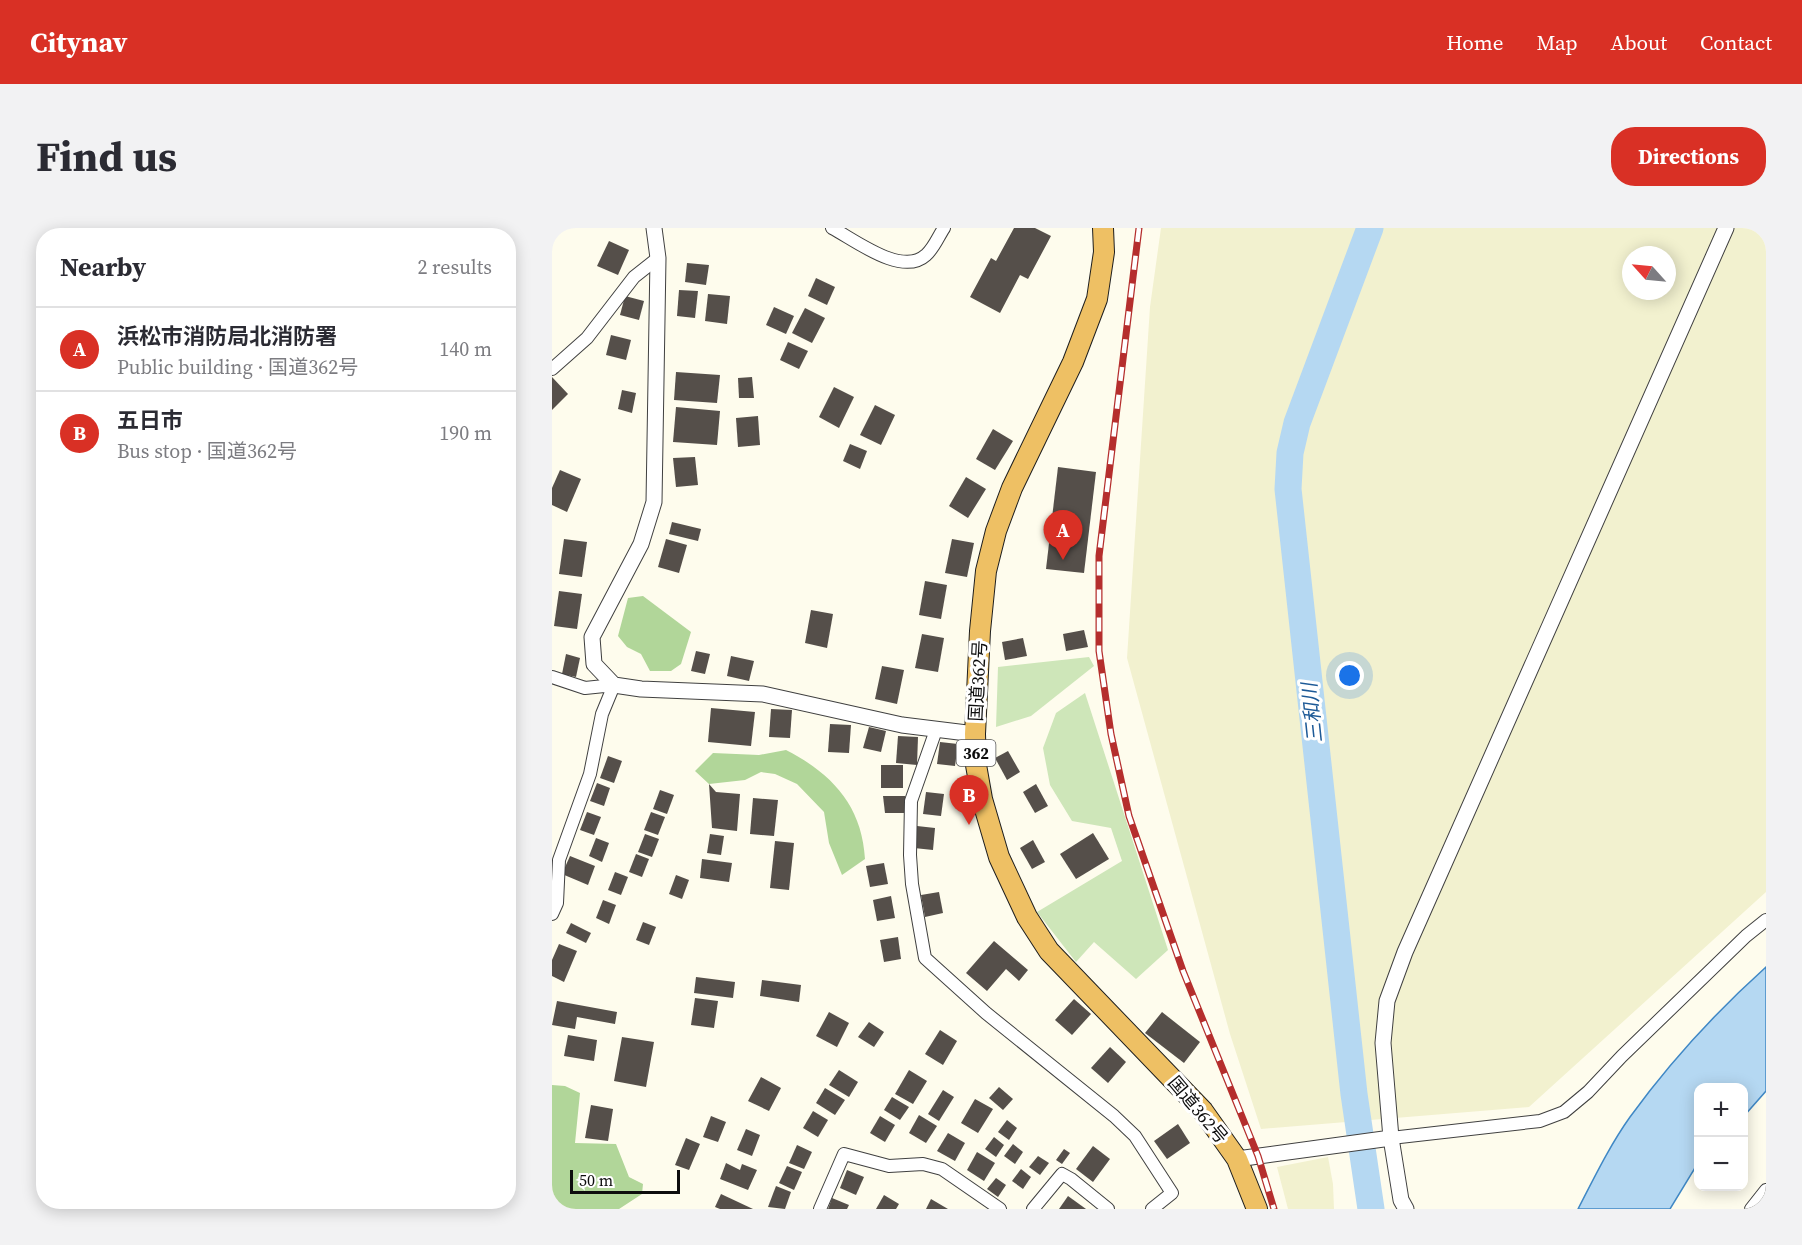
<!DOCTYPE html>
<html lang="en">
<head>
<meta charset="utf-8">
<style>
  body { margin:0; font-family:"Source Serif 4","Noto Sans JP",serif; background:#f2f2f3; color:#2b2b33 }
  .controls { position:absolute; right:18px; bottom:18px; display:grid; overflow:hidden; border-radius:12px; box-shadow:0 3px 15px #0003 }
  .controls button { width:54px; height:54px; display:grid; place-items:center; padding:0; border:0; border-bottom:2px solid #e1e1e2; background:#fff; color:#2b2b33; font:30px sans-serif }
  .compass { position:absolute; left:1070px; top:18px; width:54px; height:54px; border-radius:50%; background:#fff; box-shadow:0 3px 15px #0003; rotate:297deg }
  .scale { position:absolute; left:18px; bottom:15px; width:110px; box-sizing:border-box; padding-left:6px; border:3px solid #0d0d0d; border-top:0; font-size:16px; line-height:21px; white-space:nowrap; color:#0d0d0d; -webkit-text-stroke:4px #fff; paint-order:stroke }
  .you { position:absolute; left:798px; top:448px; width:21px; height:21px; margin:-15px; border:4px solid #fff; border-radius:50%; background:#1a73e8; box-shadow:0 0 0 9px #1a73e833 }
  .badge { display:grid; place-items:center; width:39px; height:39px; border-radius:50%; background:#d93025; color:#fff; font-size:20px; font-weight:700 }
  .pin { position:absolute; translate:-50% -50px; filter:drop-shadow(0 2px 3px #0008) }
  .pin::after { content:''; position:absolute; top:32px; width:21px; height:18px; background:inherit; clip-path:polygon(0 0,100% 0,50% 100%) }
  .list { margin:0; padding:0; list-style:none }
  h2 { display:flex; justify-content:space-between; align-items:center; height:78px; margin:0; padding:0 24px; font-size:26px }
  h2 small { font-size:20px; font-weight:400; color:#7c7c81 }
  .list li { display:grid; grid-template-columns:39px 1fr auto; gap:18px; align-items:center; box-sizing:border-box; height:84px; padding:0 24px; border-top:2px solid #e1e1e2 }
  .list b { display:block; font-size:22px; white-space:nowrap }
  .list p { margin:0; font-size:20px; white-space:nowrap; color:#7c7c81 }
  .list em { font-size:20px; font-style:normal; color:#7c7c81 }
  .map { position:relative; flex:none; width:1214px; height:981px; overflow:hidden; border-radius:24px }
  header { display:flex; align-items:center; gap:36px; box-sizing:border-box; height:84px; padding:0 30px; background:#d93025; color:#fff }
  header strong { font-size:28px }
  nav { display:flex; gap:33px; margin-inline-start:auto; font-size:21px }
  .intro { display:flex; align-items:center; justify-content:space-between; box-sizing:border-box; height:144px; padding:0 36px }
  h1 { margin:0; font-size:42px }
  .button { padding:15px 27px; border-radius:24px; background:#d93025; color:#fff; font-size:21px; font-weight:700 }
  main { display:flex; gap:36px; padding:0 36px }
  aside { flex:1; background:#fff; border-radius:24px; box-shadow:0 3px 15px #0003 }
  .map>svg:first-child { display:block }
  .farmland { fill:#f2f1cf; fill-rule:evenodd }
  .green { fill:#cee6b9 }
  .forest { fill:#b1d699 }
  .water { fill:#b5d8f2; stroke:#4088c5; stroke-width:1.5 }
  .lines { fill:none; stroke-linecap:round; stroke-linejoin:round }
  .river { stroke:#b5d8f2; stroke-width:27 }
  .building { fill:#554f4a }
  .minor-casing { stroke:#404040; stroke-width:14 }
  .tertiary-casing { stroke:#404040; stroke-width:17 }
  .trunk-casing { stroke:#1e1e1e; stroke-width:22 }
  .minor { stroke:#fff; stroke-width:12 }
  .tertiary { stroke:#fff; stroke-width:15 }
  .trunk { stroke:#eec064; stroke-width:20 }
  .rail-casing { stroke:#b52e2d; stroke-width:7 }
  .rail { stroke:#fff; stroke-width:4.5; stroke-dasharray:14; stroke-linecap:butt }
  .labels { text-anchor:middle; stroke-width:6; stroke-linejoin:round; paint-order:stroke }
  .shield { fill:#fff; stroke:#565656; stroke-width:1.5 }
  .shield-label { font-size:16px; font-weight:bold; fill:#0d0d0d }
  .street-label { font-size:18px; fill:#0d0d0d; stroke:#fff }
  .water-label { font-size:20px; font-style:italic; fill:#1d5a97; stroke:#fff }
</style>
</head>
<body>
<header>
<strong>Citynav</strong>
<nav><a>Home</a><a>Map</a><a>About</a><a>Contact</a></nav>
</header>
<div class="intro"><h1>Find us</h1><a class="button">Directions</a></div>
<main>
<aside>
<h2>Nearby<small>2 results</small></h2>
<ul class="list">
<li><span class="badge">A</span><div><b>浜松市消防局北消防署</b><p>Public building · 国道362号</p></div><em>140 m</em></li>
<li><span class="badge">B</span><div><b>五日市</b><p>Bus stop · 国道362号</p></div><em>190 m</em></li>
</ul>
</aside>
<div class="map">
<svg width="1214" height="981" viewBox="0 0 1214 981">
  <rect width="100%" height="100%" fill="#fefced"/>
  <g class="farmland">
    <path d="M 609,0 L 1214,0 L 1214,664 L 977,879 L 709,901 L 678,806 L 575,430 L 598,79 ZM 1079,27 L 1115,27 L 1115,63 L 1079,63 Z"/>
    <path d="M 776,929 L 781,956 L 782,981 L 736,981 L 725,939 Z"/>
  </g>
  <g class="green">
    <path d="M 537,429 L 542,438 L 479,488 L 444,499 L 446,439 Z"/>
    <path d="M 533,465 L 616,722 L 584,751 L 542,714 L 524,734 L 485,684 L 570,633 L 559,600 L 520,593 L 498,557 L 491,520 L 504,485 Z"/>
  </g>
  <g class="forest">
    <path d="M 91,368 L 139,404 L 129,436 L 119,443 L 98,443 L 89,426 L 75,419 L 66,408 L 76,370 Z"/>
    <path d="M 234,522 C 279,545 310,577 313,631 L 290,647 L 277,615 L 272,584 L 245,556 L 223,546 L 209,544 L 193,552 L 157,556 L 143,543 L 161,525 L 207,527 Z"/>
    <path d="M 0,857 L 13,858 L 28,865 L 23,915 L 64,916 L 77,949 L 91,956 L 90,966 L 67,981 L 7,981 L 0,964 Z"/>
  </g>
  <path class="water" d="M 1214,739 L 1214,863 L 1192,888 L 1192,860 L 1146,860 L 1146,935 L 1118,981 L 1026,981 C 1042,950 1058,917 1078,889 C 1118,834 1164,784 1214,739 Z"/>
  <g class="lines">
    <path class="river" d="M 818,0 L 745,195 L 738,225 L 736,261 L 802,866 L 819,981"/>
  </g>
  <g class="building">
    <path d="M 462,0 L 483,0 L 499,8 L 476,51 L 468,47 L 448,85 L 418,69 L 439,30 L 444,33 Z"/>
    <path d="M 57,13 L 77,22 L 66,47 L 45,38 Z"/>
    <path d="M 135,35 L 157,37 L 154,57 L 133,54 Z"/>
    <path d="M 264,50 L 283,59 L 275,77 L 256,68 Z"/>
    <path d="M 127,62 L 146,63 L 143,90 L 125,88 Z"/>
    <path d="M 156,66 L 178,68 L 175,96 L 153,93 Z"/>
    <path d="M 73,68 L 92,73 L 87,92 L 68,87 Z"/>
    <path d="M 222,79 L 242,88 L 234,106 L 214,97 Z"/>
    <path d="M 253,80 L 273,90 L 260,115 L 240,105 Z"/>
    <path d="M 59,107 L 79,112 L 74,132 L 54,127 Z"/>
    <path d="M 236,114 L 256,123 L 247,141 L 228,132 Z"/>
    <path d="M 124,144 L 168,147 L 165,175 L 122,172 Z"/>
    <path d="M 0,149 L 16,166 L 0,182 Z"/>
    <path d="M 200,149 L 202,170 L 187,170 L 186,150 Z"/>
    <path d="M 282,159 L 302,169 L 287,200 L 267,189 Z"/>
    <path d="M 70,162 L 84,165 L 80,185 L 66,181 Z"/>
    <path d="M 323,177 L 343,187 L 329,217 L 308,207 Z"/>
    <path d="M 124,179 L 168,183 L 165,217 L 121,214 Z"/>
    <path d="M 206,188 L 208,217 L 186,219 L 184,190 Z"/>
    <path d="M 441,201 L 461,213 L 443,242 L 424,231 Z"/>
    <path d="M 298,216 L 315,223 L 308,241 L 291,233 Z"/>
    <path d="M 143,229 L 146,257 L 124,259 L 121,230 Z"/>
    <path d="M 506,239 L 544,244 L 532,345 L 494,341 Z"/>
    <path d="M 8,242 L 29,251 L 15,284 L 0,277 L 0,260 Z"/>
    <path d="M 414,249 L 434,261 L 416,290 L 397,278 Z"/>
    <path d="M 120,294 L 149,301 L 146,313 L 117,306 Z"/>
    <path d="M 12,311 L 35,314 L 30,349 L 7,346 Z"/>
    <path d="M 114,311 L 135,317 L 127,345 L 106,339 Z"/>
    <path d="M 400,311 L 422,315 L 415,349 L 393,345 Z"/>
    <path d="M 373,353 L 395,357 L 389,391 L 367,387 Z"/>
    <path d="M 7,363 L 30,366 L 25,401 L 2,398 Z"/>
    <path d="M 259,382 L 281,386 L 275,420 L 253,415 Z"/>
    <path d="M 532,402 L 536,419 L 514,423 L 511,406 Z"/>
    <path d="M 370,406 L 392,410 L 386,444 L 363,440 Z"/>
    <path d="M 471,410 L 475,428 L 453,432 L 450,414 Z"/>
    <path d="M 144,423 L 158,426 L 153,446 L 139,443 Z"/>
    <path d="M 14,426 L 28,430 L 24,449 L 10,446 Z"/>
    <path d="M 179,428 L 202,433 L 197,453 L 175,448 Z"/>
    <path d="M 330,438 L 352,442 L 345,476 L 323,471 Z"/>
    <path d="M 159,480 L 203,484 L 199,518 L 156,514 Z"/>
    <path d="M 219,481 L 240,482 L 238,510 L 217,509 Z"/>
    <path d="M 278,496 L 299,497 L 297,525 L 276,524 Z"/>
    <path d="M 317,499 L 334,503 L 329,524 L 311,520 Z"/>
    <path d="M 346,508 L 366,509 L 365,537 L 344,535 Z"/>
    <path d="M 388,514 L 406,516 L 403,538 L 385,536 Z"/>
    <path d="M 456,523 L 468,544 L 455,552 L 443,530 Z"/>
    <path d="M 56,528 L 70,533 L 62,555 L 48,550 Z"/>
    <rect x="329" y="537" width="22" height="23"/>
    <path d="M 45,555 L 58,560 L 52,578 L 38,573 Z"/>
    <path d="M 157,556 L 164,564 L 188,566 L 185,603 L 160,600 Z"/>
    <path d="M 484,556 L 496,578 L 483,585 L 471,564 Z"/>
    <path d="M 108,562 L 122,567 L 115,586 L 101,581 Z"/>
    <path d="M 374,564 L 392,566 L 389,588 L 371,586 Z"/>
    <path d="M 331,568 L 353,568 L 353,585 L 333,585 Z"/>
    <path d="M 201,570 L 226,572 L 222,608 L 198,606 Z"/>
    <path d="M 35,584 L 49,589 L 42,607 L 28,602 Z"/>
    <path d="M 99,584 L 113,589 L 106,607 L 92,602 Z"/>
    <path d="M 365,598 L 383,600 L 381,622 L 362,620 Z"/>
    <path d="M 541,605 L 557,631 L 524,651 L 508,626 Z"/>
    <path d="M 93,606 L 107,611 L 100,629 L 86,624 Z"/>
    <path d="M 158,606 L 172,608 L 169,627 L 155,625 Z"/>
    <path d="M 44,610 L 57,615 L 50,634 L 37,628 Z"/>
    <path d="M 481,612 L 493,634 L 480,641 L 468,620 Z"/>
    <path d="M 223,613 L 242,615 L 237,662 L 218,660 Z"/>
    <path d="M 84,626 L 97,631 L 90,649 L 77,644 Z"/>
    <path d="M 18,628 L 43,638 L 36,657 L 10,646 Z"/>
    <path d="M 150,631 L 180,635 L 177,654 L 148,650 Z"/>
    <path d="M 332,635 L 336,656 L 318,659 L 314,638 Z"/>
    <path d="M 63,644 L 76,649 L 69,667 L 56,662 Z"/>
    <path d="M 124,647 L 137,652 L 130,671 L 117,666 Z"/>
    <path d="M 387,664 L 391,685 L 373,689 L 369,667 Z"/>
    <path d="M 339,668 L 343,690 L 325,693 L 321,672 Z"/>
    <path d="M 51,672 L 64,677 L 57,696 L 44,690 Z"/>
    <path d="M 91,694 L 104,699 L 97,717 L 84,712 Z"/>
    <path d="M 19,695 L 39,705 L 34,715 L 14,705 Z"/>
    <path d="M 346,709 L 349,731 L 332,734 L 328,712 Z"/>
    <path d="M 442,713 L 476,742 L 467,753 L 454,741 L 435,763 L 414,745 Z"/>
    <path d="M 7,716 L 25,723 L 12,754 L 0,748 L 0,732 Z"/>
    <path d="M 144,749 L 183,754 L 181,770 L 142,765 Z"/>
    <path d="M 210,752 L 249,757 L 247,774 L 208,768 Z"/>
    <path d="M 143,770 L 166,773 L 162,800 L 139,797 Z"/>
    <path d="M 522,771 L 539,786 L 520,807 L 503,792 Z"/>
    <path d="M 5,773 L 65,784 L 63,796 L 25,789 L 23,801 L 0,797 Z"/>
    <path d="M 277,784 L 297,795 L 285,819 L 264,808 Z"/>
    <path d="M 610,784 L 648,814 L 632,835 L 593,805 Z"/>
    <path d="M 317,794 L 332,804 L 322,819 L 306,809 Z"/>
    <path d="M 388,802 L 405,813 L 391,837 L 373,826 Z"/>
    <path d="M 16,807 L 45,812 L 42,833 L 12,828 Z"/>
    <path d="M 70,809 L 102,814 L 94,859 L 62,853 Z"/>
    <path d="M 558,819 L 574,834 L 556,855 L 539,840 Z"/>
    <path d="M 287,842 L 306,854 L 297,869 L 277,857 Z"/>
    <path d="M 357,842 L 375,853 L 361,876 L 343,866 Z"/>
    <path d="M 209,849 L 229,860 L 217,883 L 196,873 Z"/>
    <path d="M 447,859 L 461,871 L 451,882 L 437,870 Z"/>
    <path d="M 273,860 L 293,872 L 283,887 L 264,875 Z"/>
    <path d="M 391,862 L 402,869 L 387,893 L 376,886 Z"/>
    <path d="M 340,869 L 357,879 L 348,892 L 332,882 Z"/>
    <path d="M 423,871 L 441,881 L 426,905 L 409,895 Z"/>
    <path d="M 39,877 L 61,881 L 56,913 L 33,910 Z"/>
    <path d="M 261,883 L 276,892 L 266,909 L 251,900 Z"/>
    <path d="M 367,887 L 385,898 L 374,915 L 357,905 Z"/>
    <path d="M 159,888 L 174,894 L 166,914 L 151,909 Z"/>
    <path d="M 328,888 L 343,897 L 333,914 L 318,905 Z"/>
    <path d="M 455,892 L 465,900 L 457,912 L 446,904 Z"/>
    <path d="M 626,896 L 638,915 L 615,931 L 602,913 Z"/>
    <path d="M 194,901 L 208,907 L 200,928 L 185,922 Z"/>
    <path d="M 396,905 L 413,915 L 403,933 L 385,923 Z"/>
    <path d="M 442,909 L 452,917 L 444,929 L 433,921 Z"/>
    <path d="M 134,910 L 148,916 L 137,942 L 123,937 Z"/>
    <path d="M 461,916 L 471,924 L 463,936 L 452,928 Z"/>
    <path d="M 245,917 L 260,924 L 252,941 L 237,935 Z"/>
    <path d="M 541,918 L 558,931 L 541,954 L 524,941 Z"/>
    <path d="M 512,921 L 518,925 L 510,936 L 504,932 Z"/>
    <path d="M 425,924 L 443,935 L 432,953 L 415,942 Z"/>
    <path d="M 486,928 L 497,935 L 488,947 L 477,939 Z"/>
    <path d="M 174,935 L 188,942 L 190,936 L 205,942 L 196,962 L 168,951 Z"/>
    <path d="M 235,938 L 250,944 L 242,962 L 227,955 Z"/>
    <path d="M 469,941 L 479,949 L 471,961 L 460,953 Z"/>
    <path d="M 295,942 L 312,949 L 304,967 L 288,960 Z"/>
    <path d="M 444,950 L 454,957 L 446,969 L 435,961 Z"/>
    <path d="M 224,958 L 239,964 L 233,981 L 216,979 Z"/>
    <path d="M 169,966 L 201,981 L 168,981 L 163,979 Z"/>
    <path d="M 332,967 L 347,976 L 344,981 L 324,981 Z"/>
    <path d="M 516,968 L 534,981 L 507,981 Z"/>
    <path d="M 280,970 L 297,977 L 295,981 L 276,981 Z"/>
    <path d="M 379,971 L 396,981 L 374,981 Z"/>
  </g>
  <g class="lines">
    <defs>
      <g id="minor">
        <path d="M 280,0 C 303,12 350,49 374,27 C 382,20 386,9 392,0"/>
        <path d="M 0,141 L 35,110 L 82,49 L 106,30"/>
        <path d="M 0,449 L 33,460 L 62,457 L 50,486 L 38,546 L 7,632 L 5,675 L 0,686"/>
        <path d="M 384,502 L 359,573 L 358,627 L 360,656 L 373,730 L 434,785 L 562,888 L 583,908 L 620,965 L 600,981"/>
        <path d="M 839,910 L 988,893 L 1012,884 L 1036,864 L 1070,828 L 1194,708 L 1214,692"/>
        <path d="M 268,981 L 292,926 L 337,938 L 371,936 L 390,941 L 448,981"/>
        <path d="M 481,981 L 510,946 L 519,951 L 556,981"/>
        <path d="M 1199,981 L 1214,962"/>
      </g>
      <g id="tertiary">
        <path d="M 102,0 L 106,30 L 102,274 L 89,316 L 40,409 L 42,436 L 62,457 L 89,461 L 211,466 L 350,497 L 423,506"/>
        <path d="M 839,910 L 849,972 L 854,981"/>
        <path d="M 685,931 L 839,910 L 831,815 L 835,773 L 853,724 L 1174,0"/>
      </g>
      <path id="trunk" d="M 551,0 L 552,24 L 545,71 L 521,134 L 460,260 L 444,303 L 434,343 L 428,403 L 423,506 L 424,537 L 430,571 L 447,629 L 475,689 L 497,723 L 651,883 L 685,931 L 705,981"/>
    </defs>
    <use href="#minor" class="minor-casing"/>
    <use href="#tertiary" class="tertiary-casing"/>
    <use href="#trunk" class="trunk-casing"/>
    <use href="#minor" class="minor"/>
    <use href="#tertiary" class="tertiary"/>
    <use href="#trunk" class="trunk"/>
    <defs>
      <path id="rail" d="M 587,0 L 547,328 L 547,423 L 559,506 L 577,588 L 631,743 L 706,928 L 722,981"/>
    </defs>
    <use href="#rail" class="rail-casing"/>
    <use href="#rail" class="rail"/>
  </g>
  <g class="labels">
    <rect class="shield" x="404.5" y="512" width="39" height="26" rx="4.5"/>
    <g class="shield-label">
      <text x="424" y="531">362</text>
    </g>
    <g class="street-label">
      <text transform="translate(426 453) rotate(-87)" y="6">国道362号</text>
      <text transform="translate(646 882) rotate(50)" y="6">国道362号</text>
    </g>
    <g class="water-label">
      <text transform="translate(760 485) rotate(-96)" y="7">三和川</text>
    </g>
  </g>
</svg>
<div class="controls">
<button>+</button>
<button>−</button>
</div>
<svg class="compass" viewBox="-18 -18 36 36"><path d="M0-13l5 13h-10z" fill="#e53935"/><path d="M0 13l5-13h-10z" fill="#7c7c81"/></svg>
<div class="scale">50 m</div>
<div class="you"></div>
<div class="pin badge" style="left:511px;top:332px">A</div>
<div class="pin badge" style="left:417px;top:597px">B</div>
</div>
</main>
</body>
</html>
